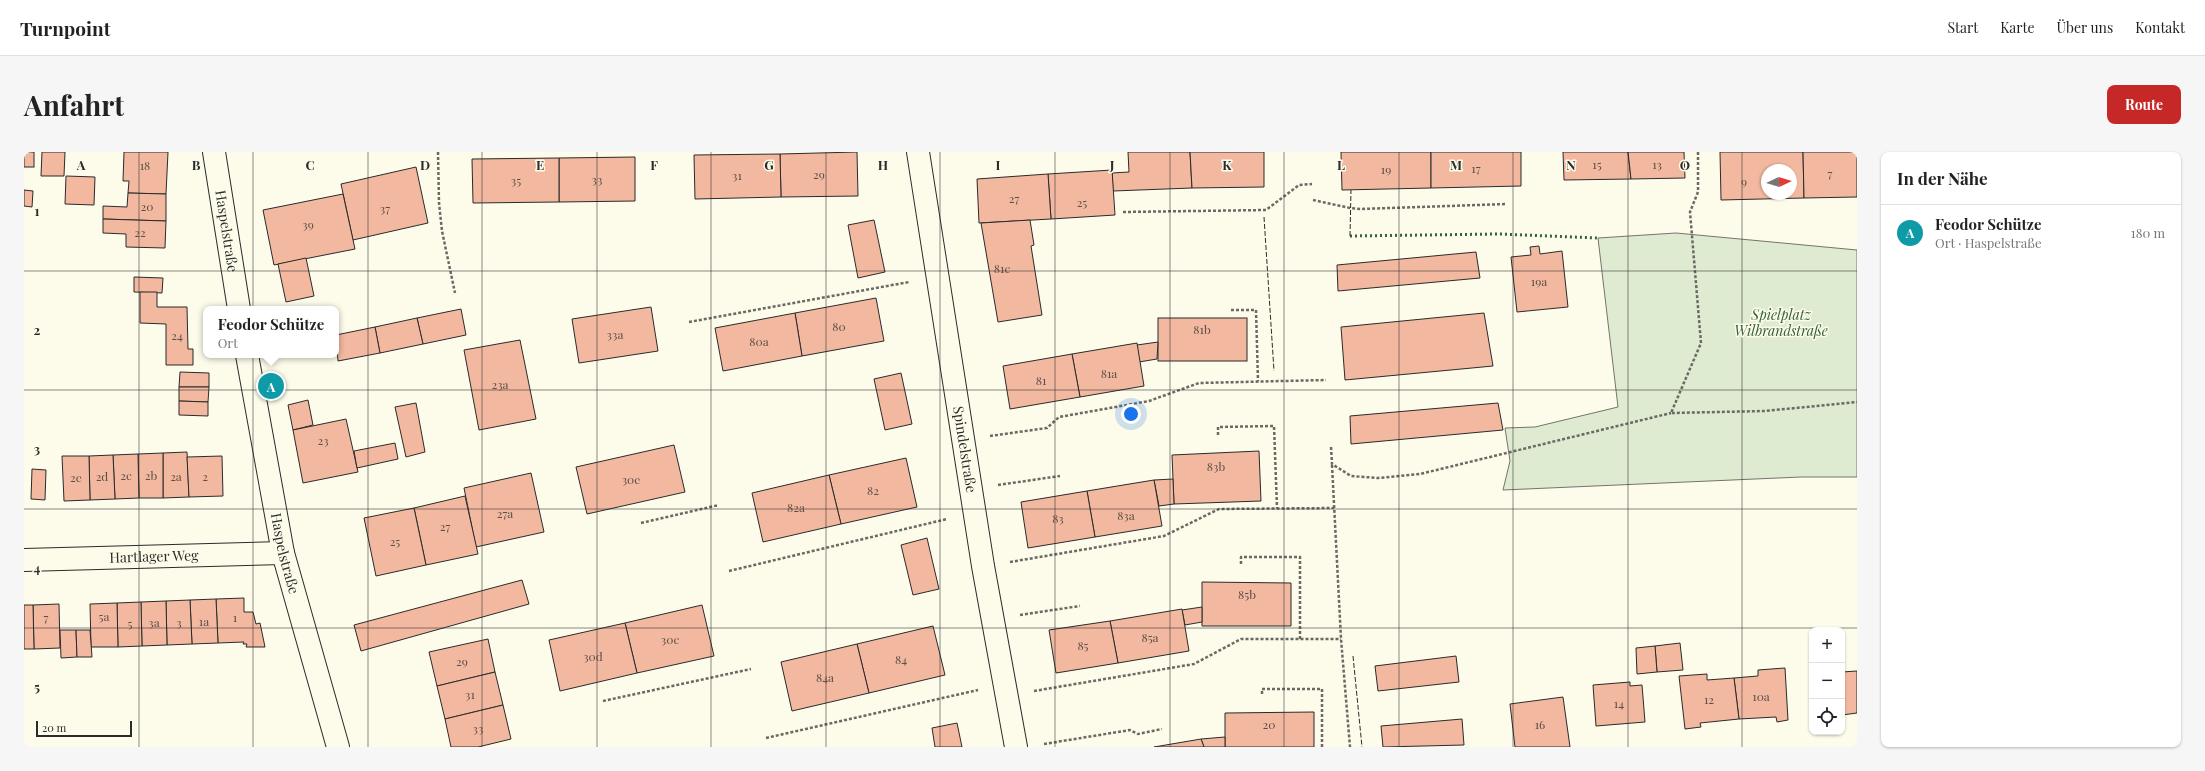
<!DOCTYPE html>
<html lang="de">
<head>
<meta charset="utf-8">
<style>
  body { margin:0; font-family:"Playfair Display",serif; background:#f6f6f6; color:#222 }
  .controls { position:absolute; right:12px; bottom:12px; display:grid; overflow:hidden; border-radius:8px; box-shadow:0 1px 3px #0004 }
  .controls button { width:36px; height:36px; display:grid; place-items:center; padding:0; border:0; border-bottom:1px solid #e0e0e0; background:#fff; color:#222; font:20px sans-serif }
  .compass { position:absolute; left:1737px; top:12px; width:36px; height:36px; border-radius:50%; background:#fff; box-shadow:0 1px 3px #0004; rotate:86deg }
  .scale { position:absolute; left:12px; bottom:10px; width:96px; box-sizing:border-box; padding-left:4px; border:2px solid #2b2b2b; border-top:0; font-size:11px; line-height:14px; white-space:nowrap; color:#2b2b2b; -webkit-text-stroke:3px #fdfbea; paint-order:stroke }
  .you { position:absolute; left:1107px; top:262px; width:14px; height:14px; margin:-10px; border:3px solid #fff; border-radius:50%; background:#1a73e8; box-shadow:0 0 0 6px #1a73e833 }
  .badge { display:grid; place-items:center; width:26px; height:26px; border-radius:50%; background:#c62828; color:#fff; font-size:13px; font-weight:700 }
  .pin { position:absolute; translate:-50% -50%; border:2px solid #fff; box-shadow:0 1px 4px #0006 }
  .popup { position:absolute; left:179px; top:154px; width:136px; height:52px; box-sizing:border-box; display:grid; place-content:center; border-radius:8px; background:#fff; filter:drop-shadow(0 1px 3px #0005); font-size:13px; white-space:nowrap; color:#767676 }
  .popup b { font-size:15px; color:#222 }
  .popup::after { content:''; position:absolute; left:50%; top:100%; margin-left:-8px; border:8px solid transparent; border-top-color:#fff }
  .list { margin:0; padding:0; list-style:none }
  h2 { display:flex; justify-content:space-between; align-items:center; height:52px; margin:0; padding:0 16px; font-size:17px }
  h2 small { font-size:13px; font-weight:400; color:#767676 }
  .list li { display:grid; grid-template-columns:26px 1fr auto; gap:12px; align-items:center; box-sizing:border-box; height:56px; padding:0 16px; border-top:1px solid #e0e0e0 }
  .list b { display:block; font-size:15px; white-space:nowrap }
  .list p { margin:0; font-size:13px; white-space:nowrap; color:#767676 }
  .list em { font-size:13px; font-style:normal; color:#767676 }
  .icon { flex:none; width:22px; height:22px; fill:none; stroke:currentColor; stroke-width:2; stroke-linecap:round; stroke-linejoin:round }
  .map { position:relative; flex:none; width:1833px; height:595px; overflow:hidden; border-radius:8px }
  header { display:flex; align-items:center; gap:24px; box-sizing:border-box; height:56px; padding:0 20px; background:#fff; border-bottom:1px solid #e0e0e0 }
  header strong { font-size:19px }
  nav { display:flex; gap:22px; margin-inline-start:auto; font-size:14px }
  .intro { display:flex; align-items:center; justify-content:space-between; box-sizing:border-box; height:96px; padding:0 24px }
  h1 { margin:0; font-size:28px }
  .button { padding:10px 18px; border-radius:8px; background:#c62828; color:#fff; font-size:14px; font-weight:700 }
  main { display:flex; gap:24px; padding:0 24px }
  aside { flex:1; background:#fff; border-radius:8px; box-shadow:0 1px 3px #0004 }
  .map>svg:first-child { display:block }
  .green { fill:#deebd1; stroke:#74746e }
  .building { fill:#f2b8a0; stroke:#2b2b2b; fill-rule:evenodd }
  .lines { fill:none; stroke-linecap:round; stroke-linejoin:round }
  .minor-casing { stroke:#2b2b2b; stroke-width:24 }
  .path { stroke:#6a6964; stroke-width:2.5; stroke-dasharray:3 2; stroke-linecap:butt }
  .minor { stroke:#fdfbea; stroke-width:22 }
  .hedge { stroke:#34623c; stroke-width:3; stroke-dasharray:2 3; stroke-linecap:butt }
  .fence { stroke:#2b2b2b; stroke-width:1; stroke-dasharray:5 2; stroke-linecap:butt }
  .grid { fill:none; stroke:#2b2b2b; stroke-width:1; stroke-opacity:0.55 }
  .labels { text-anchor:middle; stroke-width:3; stroke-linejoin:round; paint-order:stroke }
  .number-label { font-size:12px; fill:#5d4e48 }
  .street-label { font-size:14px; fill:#2b2b2b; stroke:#fdfbea }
  .park-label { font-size:14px; font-style:italic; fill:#34623c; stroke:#fdfbea }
  .grid-label { font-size:13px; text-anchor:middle; font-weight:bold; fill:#2b2b2b; stroke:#fdfbea; stroke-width:3; stroke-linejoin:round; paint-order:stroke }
</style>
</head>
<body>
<header>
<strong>Turnpoint</strong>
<nav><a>Start</a><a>Karte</a><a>Über uns</a><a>Kontakt</a></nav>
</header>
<div class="intro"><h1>Anfahrt</h1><a class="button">Route</a></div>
<main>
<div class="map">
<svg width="1833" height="595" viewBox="0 0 1833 595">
  <rect width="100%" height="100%" fill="#fdfbea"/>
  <path class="green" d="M 1652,81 L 1833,98 L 1833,325 L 1777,325 L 1479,338 L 1486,309 L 1481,276 L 1511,275 L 1594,255 L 1574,86 Z"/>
  <g class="building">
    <rect x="0" y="0" width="10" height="15"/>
    <path d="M 18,0 L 41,0 L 40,24 L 17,24 Z"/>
    <path d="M 100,0 L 144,0 L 142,42 L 104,41 L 105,29 L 99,29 Z"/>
    <path d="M 833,0 L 834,44 L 757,45 L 756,2 Z"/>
    <path d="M 1104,0 L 1166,0 L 1168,36 L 1089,39 L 1088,21 L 1105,20 Z"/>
    <path d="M 1166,0 L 1240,0 L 1240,35 L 1168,36 Z"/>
    <path d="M 1317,0 L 1407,0 L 1407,36 L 1318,38 Z"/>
    <path d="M 1407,0 L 1497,0 L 1497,34 L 1407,36 Z"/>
    <path d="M 1539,0 L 1604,0 L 1607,27 L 1540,28 Z"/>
    <path d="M 1604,0 L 1660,0 L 1661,26 L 1607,27 Z"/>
    <path d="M 1696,0 L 1779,0 L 1780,46 L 1697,48 ZM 1743,18 L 1767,18 L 1767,42 L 1743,42 Z"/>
    <path d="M 1779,0 L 1833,0 L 1833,45 L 1780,46 Z"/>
    <path d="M 756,2 L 757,45 L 671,47 L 670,3 Z"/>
    <path d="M 611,5 L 611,49 L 535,50 L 535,6 Z"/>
    <path d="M 535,6 L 535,50 L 449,51 L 448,7 Z"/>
    <path d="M 392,15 L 404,71 L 329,88 L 317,32 Z"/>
    <path d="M 1088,18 L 1091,63 L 1027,67 L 1024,22 Z"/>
    <path d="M 1024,22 L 1027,67 L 955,71 L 953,27 Z"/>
    <path d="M 42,24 L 71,25 L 70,53 L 41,52 Z"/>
    <path d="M 0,38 L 9,39 L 8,55 L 0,54 Z"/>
    <path d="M 104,41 L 142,42 L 142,69 L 79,67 L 79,54 L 103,55 Z"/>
    <path d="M 319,42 L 331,97 L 250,113 L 239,58 Z"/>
    <path d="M 79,67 L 142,69 L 141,96 L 102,95 L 102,82 L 79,81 Z"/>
    <path d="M 850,68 L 861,120 L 834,126 L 824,73 Z"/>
    <path d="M 1006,68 L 1010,93 L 1007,94 L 1018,163 L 974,170 L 957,71 Z"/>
    <path d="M 1515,94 L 1516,102 L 1538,99 L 1544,155 L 1493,160 L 1487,105 L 1507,103 L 1506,95 Z"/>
    <path d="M 1452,100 L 1456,126 L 1314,139 L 1313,113 Z"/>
    <path d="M 282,106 L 290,144 L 262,150 L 254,112 Z"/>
    <path d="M 110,125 L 139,126 L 138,141 L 110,140 Z"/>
    <path d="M 116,140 L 133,140 L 133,155 L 163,155 L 164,197 L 169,197 L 169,213 L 142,213 L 142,172 L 116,171 Z"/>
    <path d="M 852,146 L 860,189 L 778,204 L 771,161 Z"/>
    <path d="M 627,155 L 634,199 L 555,211 L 548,167 Z"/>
    <path d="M 437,157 L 442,183 L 399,192 L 393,166 Z"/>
    <path d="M 771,161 L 778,204 L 699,219 L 691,176 Z"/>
    <path d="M 1460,161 L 1469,214 L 1321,228 L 1317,175 Z"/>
    <path d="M 393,166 L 399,192 L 356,201 L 351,175 Z"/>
    <rect x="1134" y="166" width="89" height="43"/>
    <path d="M 351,175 L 356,201 L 314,209 L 312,183 Z"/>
    <path d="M 496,188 L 512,267 L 455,278 L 440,198 Z"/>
    <path d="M 1134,190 L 1133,207 L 1115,210 L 1113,193 Z"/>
    <path d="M 1113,191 L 1120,234 L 1056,245 L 1048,202 Z"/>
    <path d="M 1048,202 L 1056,245 L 986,257 L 979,214 Z"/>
    <path d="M 156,220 L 185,221 L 185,235 L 155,235 Z"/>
    <path d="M 877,221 L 888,272 L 861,278 L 850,227 Z"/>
    <path d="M 155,235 L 185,235 L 184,250 L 155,249 Z"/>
    <path d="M 284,248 L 289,273 L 269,278 L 264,253 Z"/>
    <path d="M 155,249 L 184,250 L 184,264 L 155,263 Z"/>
    <path d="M 392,251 L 401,300 L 382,305 L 371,255 Z"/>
    <path d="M 1474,251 L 1479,278 L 1327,292 L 1326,264 Z"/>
    <path d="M 322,267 L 334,320 L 279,331 L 269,278 Z"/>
    <path d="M 371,291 L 374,307 L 333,316 L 330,299 Z"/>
    <path d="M 650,293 L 661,340 L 563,362 L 552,315 Z"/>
    <path d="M 1235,299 L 1237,349 L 1150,352 L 1148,303 Z"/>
    <path d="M 163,300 L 165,345 L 139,346 L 139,301 Z"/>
    <path d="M 139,301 L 139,346 L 115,346 L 114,302 Z"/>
    <path d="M 114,302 L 115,346 L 91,347 L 89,303 Z"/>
    <path d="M 89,303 L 91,347 L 66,348 L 65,304 Z"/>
    <path d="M 38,304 L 65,304 L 66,348 L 40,349 Z"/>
    <path d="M 198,304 L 199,344 L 165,345 L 163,305 Z"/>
    <path d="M 882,306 L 893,355 L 817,372 L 805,323 Z"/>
    <path d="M 8,317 L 22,318 L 21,348 L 7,347 Z"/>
    <path d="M 507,321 L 520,380 L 452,395 L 440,336 Z"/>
    <path d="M 805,323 L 817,372 L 739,390 L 728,341 Z"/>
    <path d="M 1149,327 L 1150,352 L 1135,354 L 1130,328 Z"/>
    <path d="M 1130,328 L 1138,374 L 1071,385 L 1063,339 Z"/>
    <path d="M 1063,339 L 1071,385 L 1004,396 L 997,350 Z"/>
    <path d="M 441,344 L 454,402 L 402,413 L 390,356 Z"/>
    <path d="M 390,356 L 402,413 L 352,424 L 340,366 Z"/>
    <path d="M 903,386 L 915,437 L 889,443 L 877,393 Z"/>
    <path d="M 498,428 L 505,452 L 337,499 L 330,473 Z"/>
    <path d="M 1178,430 L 1267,431 L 1267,474 L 1178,474 Z"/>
    <path d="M 220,446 L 220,460 L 229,460 L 232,472 L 236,471 L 241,495 L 222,495 L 223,492 L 219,492 L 220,490 L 194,491 L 192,447 Z"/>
    <path d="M 192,447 L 194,491 L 168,492 L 166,448 Z"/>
    <path d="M 166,448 L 168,492 L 143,493 L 142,449 Z"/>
    <path d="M 142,449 L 143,493 L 118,494 L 117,450 Z"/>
    <path d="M 117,450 L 118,494 L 94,495 L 93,451 Z"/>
    <path d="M 93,451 L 94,495 L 67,495 L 66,452 Z"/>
    <path d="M 35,452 L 36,496 L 10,497 L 9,453 Z"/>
    <path d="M 0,453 L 9,453 L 10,497 L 0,497 Z"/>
    <path d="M 678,453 L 690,504 L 613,521 L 601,471 Z"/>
    <path d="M 1178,455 L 1178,470 L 1161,473 L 1158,458 Z"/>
    <path d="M 1158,457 L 1165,499 L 1094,511 L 1086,469 Z"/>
    <path d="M 1086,469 L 1094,511 L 1032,521 L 1025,478 Z"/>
    <path d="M 601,471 L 613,521 L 536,539 L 525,488 Z"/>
    <path d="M 909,474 L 921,523 L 845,541 L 833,492 Z"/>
    <path d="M 36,478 L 52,478 L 53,505 L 37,506 Z"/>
    <path d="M 52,478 L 66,478 L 68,505 L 53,505 Z"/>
    <path d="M 464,487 L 471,520 L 413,534 L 405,500 Z"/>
    <path d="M 1656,491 L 1659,518 L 1633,520 L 1631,494 Z"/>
    <path d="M 833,492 L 845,541 L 768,559 L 757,510 Z"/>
    <path d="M 1631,494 L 1633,520 L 1613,522 L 1612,496 Z"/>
    <path d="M 1432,504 L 1435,530 L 1354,539 L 1351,514 Z"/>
    <path d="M 1761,516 L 1764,568 L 1753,570 L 1752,565 L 1715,567 L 1710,526 L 1734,524 L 1734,518 Z"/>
    <path d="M 1833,519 L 1833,561 L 1818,563 L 1818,520 Z"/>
    <path d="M 471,520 L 479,553 L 421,567 L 413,534 Z"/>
    <path d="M 1683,522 L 1683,528 L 1710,526 L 1715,567 L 1676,571 L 1677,575 L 1661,577 L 1655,524 Z"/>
    <path d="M 1606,530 L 1606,534 L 1618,533 L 1621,570 L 1572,574 L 1569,533 Z"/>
    <path d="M 1539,545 L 1546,595 L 1491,595 L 1486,552 Z"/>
    <path d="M 479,553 L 487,587 L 454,595 L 427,595 L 421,567 Z"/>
    <path d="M 1290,560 L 1290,595 L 1201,595 L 1201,561 Z"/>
    <path d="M 1438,567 L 1440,593 L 1359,595 L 1357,574 Z"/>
    <path d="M 933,571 L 938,595 L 911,595 L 908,576 Z"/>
    <path d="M 1201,585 L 1201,595 L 1180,595 L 1177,587 Z"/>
    <path d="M 1177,587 L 1180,595 L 1130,595 Z"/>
  </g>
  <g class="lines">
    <defs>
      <g id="minor">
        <path id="s1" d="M 190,0 L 215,157"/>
        <path id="s2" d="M 894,0 L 959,414 L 992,595"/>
        <path id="s3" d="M 223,203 L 259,401 L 314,595"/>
        <path id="s4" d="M 0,408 L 259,401"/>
      </g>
    </defs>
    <use href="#minor" class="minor-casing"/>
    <g class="path">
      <path d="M 414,0 L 415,51 L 418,79 L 431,141"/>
      <path d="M 1674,0 L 1674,40 L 1666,60 L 1677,191 L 1647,261 L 1741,259 L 1833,250"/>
      <path d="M 1289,48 L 1326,56 L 1337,57 L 1483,52"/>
      <path d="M 1099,60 L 1242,58 L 1275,33 L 1288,32"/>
      <path d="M 1207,158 L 1232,158 L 1234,229"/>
      <path d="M 665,170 L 885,130"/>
      <path d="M 1194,283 L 1194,275 L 1250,274 L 1253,356"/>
      <path d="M 966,284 L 1023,276 L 1035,265 L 1125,249 L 1175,231 L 1302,228"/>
      <path d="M 1307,295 L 1308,312 L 1327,324 L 1354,326 L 1396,322 L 1647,261"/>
      <path d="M 1308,313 L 1317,487 L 1326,595"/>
      <path d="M 974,333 L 1036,324"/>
      <path d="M 617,371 L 695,353"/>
      <path d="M 986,410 L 1140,384 L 1195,357 L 1310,356"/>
      <path d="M 1217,412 L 1217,405 L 1276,405 L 1276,487"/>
      <path d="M 705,419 L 923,367"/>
      <path d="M 996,463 L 1056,454"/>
      <path d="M 1010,539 L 1170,512 L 1217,487 L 1317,487"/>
      <path d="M 1238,542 L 1238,537 L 1298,537 L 1298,595"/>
      <path d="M 579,549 L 727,517"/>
      <path d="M 742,586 L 954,538"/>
      <path d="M 1020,592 L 1106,578 L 1114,582 L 1138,577"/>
    </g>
    <use href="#minor" class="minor"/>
    <path class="hedge" d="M 1326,84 L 1475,82 L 1574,86"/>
    <g class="fence">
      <path d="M 1240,65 L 1250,219"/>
      <path d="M 1326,84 L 1327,38"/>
      <path d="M 1329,504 L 1338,595"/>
    </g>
  </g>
  <path class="grid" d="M 115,0 L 115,595M 229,0 L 229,595M 344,0 L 344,595M 458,0 L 458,595M 573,0 L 573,595M 687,0 L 687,595M 802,0 L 802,595M 916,0 L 916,595M 1031,0 L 1031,595M 1146,0 L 1146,595M 1260,0 L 1260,595M 1375,0 L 1375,595M 1489,0 L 1489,595M 1604,0 L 1604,595M 1718,0 L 1718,595M 0,119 L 1833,119M 0,238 L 1833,238M 0,357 L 1833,357M 0,476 L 1833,476"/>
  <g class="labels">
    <g class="number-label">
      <text x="1573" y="17">15</text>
      <text x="1633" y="17">13</text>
      <text x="121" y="18">18</text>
      <text x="1452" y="21">17</text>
      <text x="1362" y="22">19</text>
      <text x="1806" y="26">7</text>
      <text x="795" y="27">29</text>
      <text x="713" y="28">31</text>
      <text x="573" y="32">33</text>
      <text x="492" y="33">35</text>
      <text x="1720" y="34">9</text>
      <text x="990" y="51">27</text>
      <text x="1058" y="55">25</text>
      <text x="123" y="59">20</text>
      <text x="361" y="61">37</text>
      <text x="284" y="77">39</text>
      <text x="116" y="85">22</text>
      <text x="978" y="121">81c</text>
      <text x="1515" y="134">19a</text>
      <text x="815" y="179">80</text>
      <text x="1178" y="182">81b</text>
      <text x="591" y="187">33a</text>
      <text x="153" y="188">24</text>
      <text x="735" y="194">80a</text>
      <text x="1085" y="226">81a</text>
      <text x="1017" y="233">81</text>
      <text x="476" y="237">23a</text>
      <text x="299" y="293">23</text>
      <text x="1192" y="319">83b</text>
      <text x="102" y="328">2c</text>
      <text x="127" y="328">2b</text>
      <text x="78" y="329">2d</text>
      <text x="152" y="329">2a</text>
      <text x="181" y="329">2</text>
      <text x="52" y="330">2e</text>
      <text x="607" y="332">30e</text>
      <text x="849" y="343">82</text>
      <text x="772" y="360">82a</text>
      <text x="481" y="366">27a</text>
      <text x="1102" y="368">83a</text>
      <text x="1034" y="371">83</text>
      <text x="421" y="379">27</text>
      <text x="371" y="394">25</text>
      <text x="1223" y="447">85b</text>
      <text x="80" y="469">5a</text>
      <text x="22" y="470">7</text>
      <text x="211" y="470">1</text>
      <text x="180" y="474">1a</text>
      <text x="130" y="475">3a</text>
      <text x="155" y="475">3</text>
      <text x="106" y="476">5</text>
      <text x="1126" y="490">85a</text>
      <text x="646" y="492">30c</text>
      <text x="1059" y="498">85</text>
      <text x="569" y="509">30d</text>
      <text x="877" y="512">84</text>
      <text x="438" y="514">29</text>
      <text x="801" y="530">84a</text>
      <text x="446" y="547">31</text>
      <text x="1737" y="549">10a</text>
      <text x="1685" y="552">12</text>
      <text x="1595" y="556">14</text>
      <text x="1245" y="577">20</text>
      <text x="1516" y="577">16</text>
      <text x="454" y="581">33</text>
    </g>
    <g class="street-label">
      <text dy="5" stroke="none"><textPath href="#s1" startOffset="80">Haspelstraße</textPath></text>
      <text dy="5" stroke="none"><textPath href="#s2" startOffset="301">Spindelstraße</textPath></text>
      <text dy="5" stroke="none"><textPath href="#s3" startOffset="202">Haspelstraße</textPath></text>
      <text dy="5" stroke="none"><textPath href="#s4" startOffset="130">Hartlager Weg</textPath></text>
    </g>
    <g class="park-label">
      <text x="1757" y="168">Spielplatz<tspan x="1757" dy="16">Wilbrandstraße</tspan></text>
    </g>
  </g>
  <g class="grid-label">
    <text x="57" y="18">A</text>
    <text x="172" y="18">B</text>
    <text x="286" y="18">C</text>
    <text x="401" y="18">D</text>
    <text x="516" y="18">E</text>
    <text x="630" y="18">F</text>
    <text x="745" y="18">G</text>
    <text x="859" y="18">H</text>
    <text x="974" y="18">I</text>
    <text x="1088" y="18">J</text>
    <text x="1203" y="18">K</text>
    <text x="1317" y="18">L</text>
    <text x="1432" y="18">M</text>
    <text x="1547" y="18">N</text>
    <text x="1661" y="18">O</text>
    <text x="13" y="64">1</text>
    <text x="13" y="183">2</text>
    <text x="13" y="302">3</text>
    <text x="13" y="421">4</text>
    <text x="13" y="540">5</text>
  </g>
</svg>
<div class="controls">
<button>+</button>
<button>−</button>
<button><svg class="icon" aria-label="locate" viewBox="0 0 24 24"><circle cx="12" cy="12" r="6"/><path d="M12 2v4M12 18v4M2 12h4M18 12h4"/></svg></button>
</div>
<svg class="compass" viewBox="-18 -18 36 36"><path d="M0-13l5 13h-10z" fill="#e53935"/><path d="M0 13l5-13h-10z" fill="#767676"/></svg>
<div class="scale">20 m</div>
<div class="you"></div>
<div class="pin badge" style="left:247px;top:234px;background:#0f9aa8">A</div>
<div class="popup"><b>Feodor Schütze</b>Ort</div>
</div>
<aside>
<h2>In der Nähe<small></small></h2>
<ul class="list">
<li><span class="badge" style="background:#0f9aa8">A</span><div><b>Feodor Schütze</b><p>Ort · Haspelstraße</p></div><em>180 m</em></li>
</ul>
</aside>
</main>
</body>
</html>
